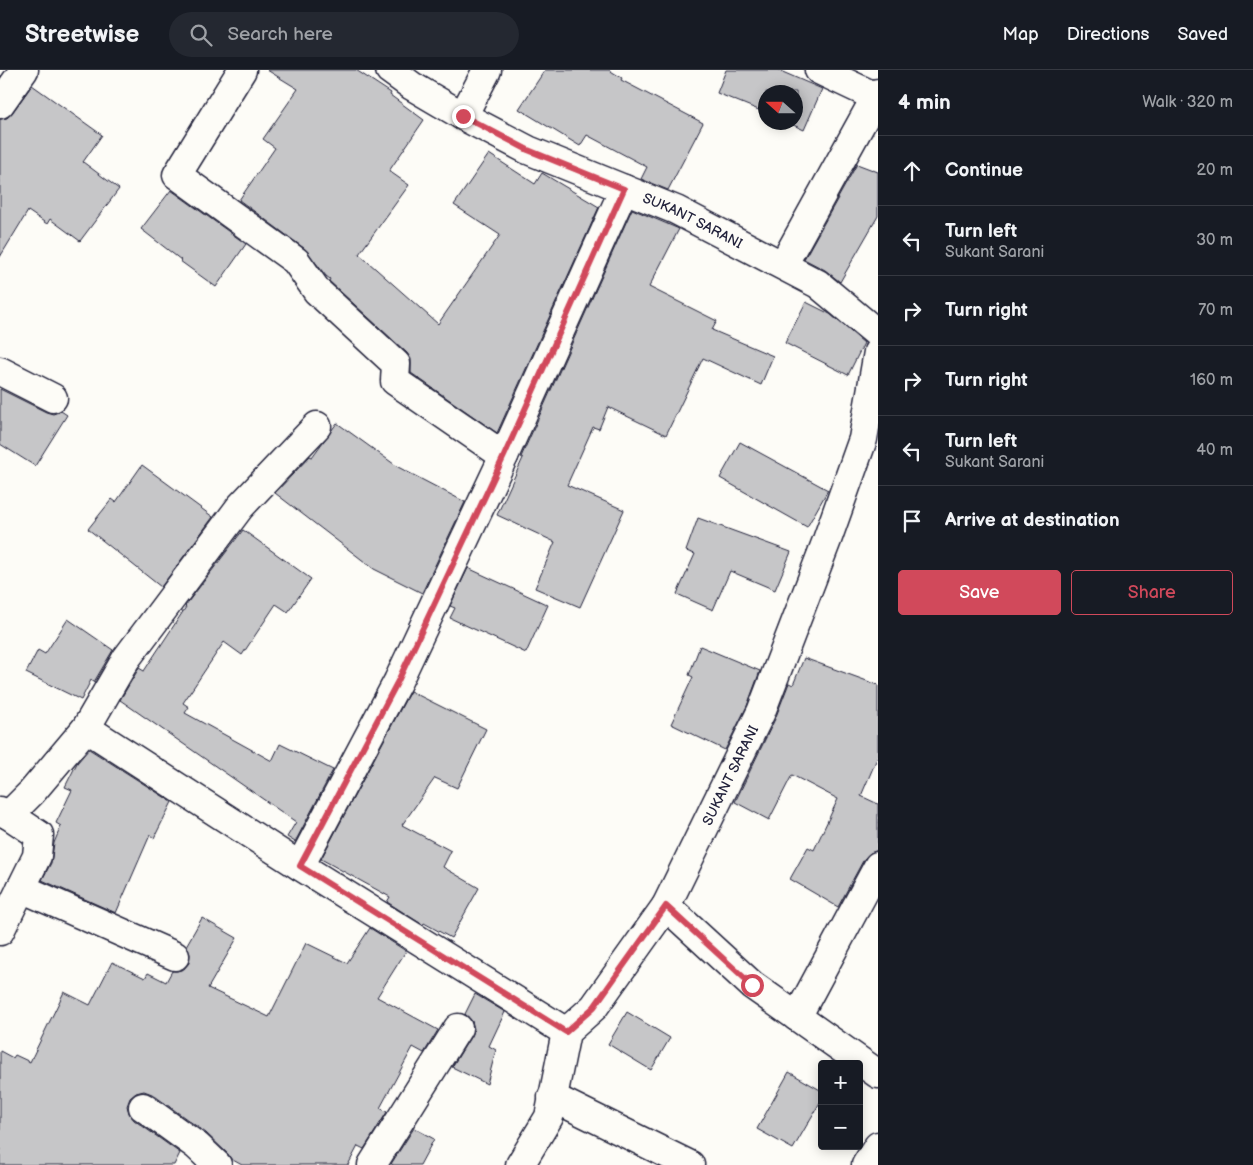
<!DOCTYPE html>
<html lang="en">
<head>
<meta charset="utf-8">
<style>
  body { margin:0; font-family:"Balsamiq Sans",sans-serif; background:#242831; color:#f1f3f6 }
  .controls { position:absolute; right:15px; bottom:15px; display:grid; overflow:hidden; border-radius:5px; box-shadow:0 2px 12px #0003 }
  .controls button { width:45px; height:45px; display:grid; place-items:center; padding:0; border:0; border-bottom:1px solid #363941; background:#171b24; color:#f1f3f6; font:25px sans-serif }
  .compass { position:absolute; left:758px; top:15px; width:45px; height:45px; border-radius:50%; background:#171b24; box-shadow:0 2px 12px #0003; rotate:291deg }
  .stop { position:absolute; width:15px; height:15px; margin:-11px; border:4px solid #d1495b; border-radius:50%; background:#fff }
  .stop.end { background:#d1495b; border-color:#fff; box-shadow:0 1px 5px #0008 }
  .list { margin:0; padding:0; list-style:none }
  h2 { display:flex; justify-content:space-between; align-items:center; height:65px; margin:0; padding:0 20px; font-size:21px }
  h2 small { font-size:16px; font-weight:400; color:#9ea1a6 }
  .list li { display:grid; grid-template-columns:32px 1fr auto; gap:15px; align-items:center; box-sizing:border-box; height:70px; padding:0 20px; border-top:1px solid #363941 }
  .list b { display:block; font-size:19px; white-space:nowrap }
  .list p { margin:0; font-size:16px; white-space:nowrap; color:#9ea1a6 }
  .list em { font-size:16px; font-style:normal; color:#9ea1a6 }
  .actions { display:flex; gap:10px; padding:15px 20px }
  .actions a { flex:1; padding:11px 0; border:1px solid #d1495b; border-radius:5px; text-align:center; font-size:18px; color:#d1495b }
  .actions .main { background:#d1495b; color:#fff }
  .icon { flex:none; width:28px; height:28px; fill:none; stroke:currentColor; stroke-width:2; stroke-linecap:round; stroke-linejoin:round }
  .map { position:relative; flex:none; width:878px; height:1095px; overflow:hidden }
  header { display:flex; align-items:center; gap:30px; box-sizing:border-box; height:70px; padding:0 25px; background:#171b24; border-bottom:1px solid #363941 }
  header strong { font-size:24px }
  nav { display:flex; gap:28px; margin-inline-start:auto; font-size:18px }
  .search { width:350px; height:45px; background:#242831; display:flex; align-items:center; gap:12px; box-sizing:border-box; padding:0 18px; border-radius:28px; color:#9ea1a6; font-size:19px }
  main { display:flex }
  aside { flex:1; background:#171b24 }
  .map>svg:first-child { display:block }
  .building { fill:#c6c6c8; stroke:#22223b }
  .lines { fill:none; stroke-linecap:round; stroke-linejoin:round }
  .minor-casing { stroke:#22223b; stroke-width:31 }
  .minor { stroke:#fdfcf7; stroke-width:28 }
  .route { stroke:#d1495b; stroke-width:6 }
  .labels { text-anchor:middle; stroke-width:4; stroke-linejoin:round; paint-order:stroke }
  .street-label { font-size:14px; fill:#22223b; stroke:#fdfcf7 }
</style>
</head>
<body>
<header>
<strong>Streetwise</strong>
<div class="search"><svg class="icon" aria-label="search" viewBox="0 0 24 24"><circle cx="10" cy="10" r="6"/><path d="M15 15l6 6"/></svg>Search here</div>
<nav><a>Map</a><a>Directions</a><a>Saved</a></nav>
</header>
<main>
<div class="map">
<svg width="878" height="1095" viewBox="0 0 878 1095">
  <rect width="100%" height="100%" fill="#fdfcf7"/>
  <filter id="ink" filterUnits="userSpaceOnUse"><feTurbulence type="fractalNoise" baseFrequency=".02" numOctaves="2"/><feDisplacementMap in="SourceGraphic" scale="10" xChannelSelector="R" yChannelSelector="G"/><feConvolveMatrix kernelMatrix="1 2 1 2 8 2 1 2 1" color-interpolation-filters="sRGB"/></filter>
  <g filter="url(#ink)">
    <g class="building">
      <path d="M 267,0 L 356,0 L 391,23 L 390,25 L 424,50 L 389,101 L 409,115 L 359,184 L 438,254 L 500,165 L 454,135 L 489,84 L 535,114 L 542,103 L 599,137 L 497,363 L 411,303 L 411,289 L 407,283 L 329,211 L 330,209 L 326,206 L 305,179 L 239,130 L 275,78 L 263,69 L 298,19 Z"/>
      <path d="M 545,0 L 609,0 L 622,8 L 621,10 L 703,53 L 668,120 L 641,109 L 647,97 L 587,65 L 580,76 L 519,39 Z"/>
      <path d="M 726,0 L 778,0 L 822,19 L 804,60 L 787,52 L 796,52 L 796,22 L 766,22 L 766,43 L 717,23 Z"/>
      <path d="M 32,15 L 102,65 L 83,92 L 119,119 L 80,171 L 50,149 L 47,154 L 28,141 L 0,187 L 0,49 L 7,48 L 12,43 Z"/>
      <path d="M 857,94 L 878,102 L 878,146 L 840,212 L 825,200 L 804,189 Z"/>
      <path d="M 171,120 L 246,174 L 216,217 L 180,191 L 181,190 L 141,159 Z"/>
      <path d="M 632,139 L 679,159 L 649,217 L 717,251 L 712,260 L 773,286 L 761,315 L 703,288 L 666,365 L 608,337 L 599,359 L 593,357 L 567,415 L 624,440 L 580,537 L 535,518 L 555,472 L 497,445 L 523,388 L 521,387 Z"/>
      <path d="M 806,232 L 830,244 L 864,273 L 848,305 L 785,273 Z"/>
      <path d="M 0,319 L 46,342 L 53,344 L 61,341 L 67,345 L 35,396 L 0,374 Z"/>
      <path d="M 337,353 L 398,397 L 465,432 L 422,523 L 374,499 L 275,423 L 310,386 L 312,387 Z"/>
      <path d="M 740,372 L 828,420 L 807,457 L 720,408 Z"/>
      <path d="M 142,395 L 213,447 L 161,517 L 88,459 L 112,429 L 116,432 Z"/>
      <path d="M 698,448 L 791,482 L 775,520 L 730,501 L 713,540 L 677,524 L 695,484 L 686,481 Z"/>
      <path d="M 243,460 L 311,509 L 288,542 L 276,534 L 242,585 L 224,572 L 183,633 L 189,637 L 185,643 L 272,691 L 280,674 L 333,700 L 295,772 L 287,767 L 296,752 L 120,630 L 139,598 L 144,601 L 186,537 L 185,536 Z"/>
      <path d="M 468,498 L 548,535 L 526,583 L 450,548 L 455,538 L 450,536 Z"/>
      <path d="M 68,549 L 113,580 L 94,612 L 91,610 L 81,630 L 26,603 L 38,580 L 45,584 Z"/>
      <path d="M 700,576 L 760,601 L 747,636 L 725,680 L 671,654 L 693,607 L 689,605 Z"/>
      <path d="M 804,588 L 878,615 L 878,686 L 861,726 L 878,734 L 878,780 L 870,783 L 864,789 L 838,837 L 790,809 L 808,777 L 814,780 L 838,729 L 792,705 L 769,750 L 735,732 L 775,649 L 789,613 L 793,615 Z"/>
      <path d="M 410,621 L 486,659 L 457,718 L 435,708 L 402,755 L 451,781 L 443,797 L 479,818 L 451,868 L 424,853 L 423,855 L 387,832 L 390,827 L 321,789 Z"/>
      <path d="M 89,679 L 172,732 L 154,768 L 150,765 L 116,843 L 42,810 L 51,793 L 54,773 L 61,756 L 56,753 L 72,720 L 65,717 L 77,693 Z"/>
      <path d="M 202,848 L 237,868 L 208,918 L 269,947 L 306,873 L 347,893 L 370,858 L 406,881 L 377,927 L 438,960 L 424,983 L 413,977 L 380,1038 L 387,1042 L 364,1079 L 358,1076 L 348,1095 L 242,1095 L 231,1089 L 228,1084 L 206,1063 L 152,1024 L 144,1021 L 136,1023 L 130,1028 L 127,1036 L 129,1043 L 134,1050 L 180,1083 L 174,1095 L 0,1095 L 0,981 L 13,988 L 15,985 L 30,992 L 64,922 L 90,935 L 112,892 L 145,908 L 148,903 L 166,912 L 172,901 L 177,901 L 184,899 L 189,893 L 190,884 L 186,876 Z"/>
      <path d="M 475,924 L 505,942 L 489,976 L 496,980 L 487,1014 L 452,997 L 471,966 L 474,959 L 472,951 L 465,944 Z"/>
      <path d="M 627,942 L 670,968 L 651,1000 L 608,974 Z"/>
      <path d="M 789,1002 L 822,1021 L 822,1029 L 793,1079 L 757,1059 Z"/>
      <path d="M 414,1058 L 434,1069 L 420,1095 L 394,1095 L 391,1094 Z"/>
    </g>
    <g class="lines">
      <defs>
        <g id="minor">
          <path d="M 242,0 L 177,105 L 296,191 L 317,221 L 396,294 L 395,311 L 504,386"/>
          <path id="s1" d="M 390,0 L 412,16 L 463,46 L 528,80 L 676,140 L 818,214 L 878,264"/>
          <path d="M 819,0 L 876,27"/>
          <path d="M 0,34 L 24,0"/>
          <path d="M 463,46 L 487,0"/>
          <path d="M 783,195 L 878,23"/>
          <path d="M 0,301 L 53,328"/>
          <path d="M 86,658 L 300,796 L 566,962"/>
          <path d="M 0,741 L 9,745 L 32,722 L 86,658 L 126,589 L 240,437 L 317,356"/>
          <path d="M 300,796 L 398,611 L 504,386 L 624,119"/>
          <path d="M 21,818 L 175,886"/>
          <path d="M 666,836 L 752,915 L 878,1004"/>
          <path d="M 0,861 L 37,786 L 39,765 L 9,745"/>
          <path d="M 797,947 L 878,796"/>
          <path d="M 552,1027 L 690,1095"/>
          <path d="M 143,1037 L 197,1076 L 217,1095"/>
          <path d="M 372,1095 L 458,958"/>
          <path id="s2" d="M 520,1095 L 549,1047 L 566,962 L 594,937 L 666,836 L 761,642 L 827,470 L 863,369 L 878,282"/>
          <path d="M 866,1095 L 878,1076"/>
        </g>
      </defs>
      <use href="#minor" class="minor-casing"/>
      <use href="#minor" class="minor"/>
    </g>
  </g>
  <g class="lines" filter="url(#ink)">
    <path class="route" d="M 463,46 L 528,80 L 624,119 L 504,386 L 398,611 L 300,796 L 566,962 L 594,937 L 666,836 L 752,915"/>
  </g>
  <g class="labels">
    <g class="street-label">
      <text dy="5" stroke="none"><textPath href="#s1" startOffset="339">SUKANT SARANI</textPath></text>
      <text dy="5" stroke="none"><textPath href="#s2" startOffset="450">SUKANT SARANI</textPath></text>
    </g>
  </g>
</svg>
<div class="controls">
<button>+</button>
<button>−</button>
</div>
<svg class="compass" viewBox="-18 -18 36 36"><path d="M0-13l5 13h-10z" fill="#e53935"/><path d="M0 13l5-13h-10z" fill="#9ea1a6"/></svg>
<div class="stop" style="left:752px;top:915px"></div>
<div class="stop end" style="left:463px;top:46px"></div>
</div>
<aside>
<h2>4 min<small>Walk · 320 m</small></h2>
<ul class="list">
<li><svg class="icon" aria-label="ahead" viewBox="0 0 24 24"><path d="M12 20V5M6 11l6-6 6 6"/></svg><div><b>Continue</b></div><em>20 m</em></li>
<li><svg class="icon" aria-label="left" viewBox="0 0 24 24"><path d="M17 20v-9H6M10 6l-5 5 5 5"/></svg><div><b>Turn left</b><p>Sukant Sarani</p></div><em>30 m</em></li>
<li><svg class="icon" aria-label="right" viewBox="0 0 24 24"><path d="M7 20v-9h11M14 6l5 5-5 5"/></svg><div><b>Turn right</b></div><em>70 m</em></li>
<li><svg class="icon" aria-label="right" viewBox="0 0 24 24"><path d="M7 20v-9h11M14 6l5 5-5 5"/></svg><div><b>Turn right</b></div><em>160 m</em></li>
<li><svg class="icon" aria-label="left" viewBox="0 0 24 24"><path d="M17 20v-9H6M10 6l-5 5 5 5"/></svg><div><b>Turn left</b><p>Sukant Sarani</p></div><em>40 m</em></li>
<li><svg class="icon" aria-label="arrive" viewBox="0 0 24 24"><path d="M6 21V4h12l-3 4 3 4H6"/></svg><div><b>Arrive at destination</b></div></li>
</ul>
<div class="actions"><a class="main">Save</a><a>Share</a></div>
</aside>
</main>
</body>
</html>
